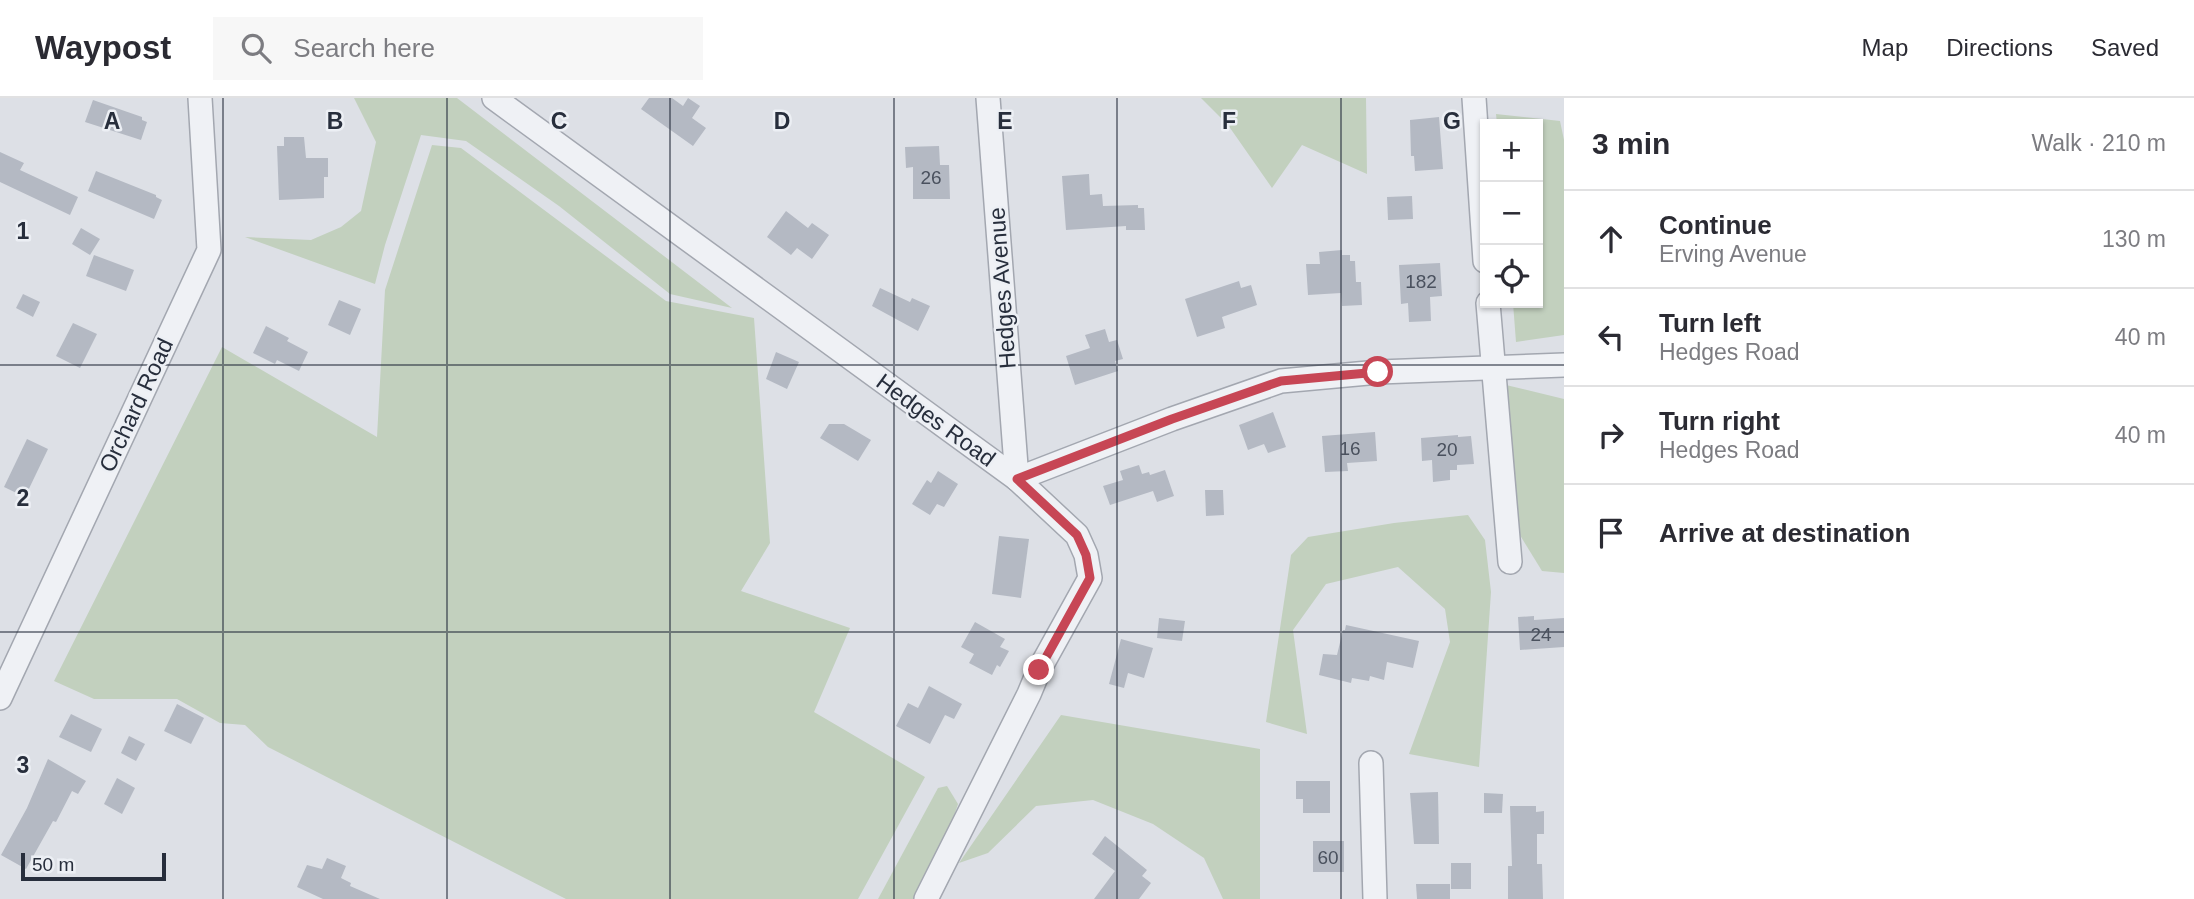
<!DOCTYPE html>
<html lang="en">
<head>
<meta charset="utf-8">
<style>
  body { margin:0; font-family:Arial,sans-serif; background:#f7f7f7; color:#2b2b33 }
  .controls { position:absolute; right:21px; top:21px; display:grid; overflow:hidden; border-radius:0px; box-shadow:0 2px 5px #0004 }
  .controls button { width:63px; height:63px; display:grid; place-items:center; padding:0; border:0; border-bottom:2px solid #e1e1e2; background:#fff; color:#2b2b33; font:35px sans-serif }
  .scale { position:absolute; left:21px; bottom:18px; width:145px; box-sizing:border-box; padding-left:7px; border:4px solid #272e3c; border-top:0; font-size:19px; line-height:24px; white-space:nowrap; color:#272e3c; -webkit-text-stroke:5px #eceff4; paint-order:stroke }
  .stop { position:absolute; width:21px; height:21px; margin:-16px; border:5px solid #c74655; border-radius:50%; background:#fff }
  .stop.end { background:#c74655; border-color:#fff; box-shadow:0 2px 7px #0008 }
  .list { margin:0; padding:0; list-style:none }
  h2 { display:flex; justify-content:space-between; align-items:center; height:91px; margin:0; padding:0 28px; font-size:30px }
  h2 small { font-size:23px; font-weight:400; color:#7c7c81 }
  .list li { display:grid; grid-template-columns:46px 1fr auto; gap:21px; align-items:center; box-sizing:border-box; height:98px; padding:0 28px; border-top:2px solid #e1e1e2 }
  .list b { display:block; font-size:26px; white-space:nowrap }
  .list p { margin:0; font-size:23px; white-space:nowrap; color:#7c7c81 }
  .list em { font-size:23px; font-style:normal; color:#7c7c81 }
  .icon { flex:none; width:38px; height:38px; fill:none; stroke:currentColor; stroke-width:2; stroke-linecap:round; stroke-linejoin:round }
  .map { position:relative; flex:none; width:1564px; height:801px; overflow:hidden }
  header { display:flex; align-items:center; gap:42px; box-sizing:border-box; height:98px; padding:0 35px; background:#fff; border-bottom:2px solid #e1e1e2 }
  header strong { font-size:33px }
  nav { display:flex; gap:38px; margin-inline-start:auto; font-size:24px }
  .search { width:490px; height:63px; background:#f7f7f7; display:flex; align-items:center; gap:18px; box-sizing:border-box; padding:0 24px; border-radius:0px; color:#7c7c81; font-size:26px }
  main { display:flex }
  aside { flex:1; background:#fff }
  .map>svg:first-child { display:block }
  .green { fill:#c2d0be }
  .building { fill:#b4b9c3 }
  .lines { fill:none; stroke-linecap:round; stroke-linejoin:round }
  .minor-casing { stroke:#a3a7b0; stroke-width:26 }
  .minor { stroke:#eff1f5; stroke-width:23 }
  .route { stroke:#c74655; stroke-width:9 }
  .grid { fill:none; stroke:#272e3c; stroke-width:2; stroke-opacity:0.55 }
  .labels { text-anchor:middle; stroke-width:5; stroke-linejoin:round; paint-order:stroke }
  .number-label { font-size:19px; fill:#4a515e }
  .street-label { font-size:23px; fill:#272e3c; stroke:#eceff4 }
  .grid-label { font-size:23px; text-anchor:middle; font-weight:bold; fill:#272e3c; stroke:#eceff4; stroke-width:5; stroke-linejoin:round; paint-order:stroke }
</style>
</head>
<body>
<header>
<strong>Waypost</strong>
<div class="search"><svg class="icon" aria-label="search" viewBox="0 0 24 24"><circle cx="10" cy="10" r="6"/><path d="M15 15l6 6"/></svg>Search here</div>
<nav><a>Map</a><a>Directions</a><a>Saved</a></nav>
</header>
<main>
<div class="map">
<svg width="1564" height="801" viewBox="0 0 1564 801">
  <rect width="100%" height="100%" fill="#dde0e6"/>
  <g class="green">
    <path d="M 354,0 L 457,0 L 732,210 L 670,196 L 559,108 L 466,43 L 421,37 L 385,147 L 375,186 L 245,139 L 311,142 L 341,129 L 361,113 L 376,44 Z"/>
    <path d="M 1201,0 L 1366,0 L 1367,76 L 1302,47 L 1272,90 L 1228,27 Z"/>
    <path d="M 1496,16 L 1560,23 L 1564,42 L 1564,237 L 1516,244 L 1513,205 L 1538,205 L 1538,26 L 1497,26 Z"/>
    <path d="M 432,47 L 461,50 L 666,203 L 754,220 L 770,445 L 741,493 L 850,530 L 814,614 L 925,679 L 858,801 L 566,801 L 268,649 L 245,627 L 220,625 L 177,601 L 94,601 L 54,583 L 222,249 L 377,339 L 385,192 Z"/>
    <path d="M 1506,287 L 1564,301 L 1564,475 L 1542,473 L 1515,429 Z"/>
    <path d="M 1468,417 L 1485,442 L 1491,494 L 1479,669 L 1409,656 L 1450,544 L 1445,511 L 1398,469 L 1326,486 L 1293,532 L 1307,636 L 1266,624 L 1291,457 L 1308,439 L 1394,425 Z"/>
    <path d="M 1061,617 L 1260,651 L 1260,801 L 1223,801 L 1204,760 L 1153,726 L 1093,702 L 1036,708 L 988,755 L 959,765 Z"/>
    <path d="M 947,688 L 958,706 L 947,739 L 914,801 L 878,801 L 938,690 Z"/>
  </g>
  <g class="building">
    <path d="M 649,0 L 672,0 L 683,8 L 688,0 L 700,8 L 692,20 L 706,30 L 693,48 L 641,11 Z"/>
    <path d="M 93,2 L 142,19 L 142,22 L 147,24 L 141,42 L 85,24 Z"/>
    <path d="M 1439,19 L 1443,71 L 1415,73 L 1414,58 L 1411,58 L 1410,22 Z"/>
    <path d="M 284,39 L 304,39 L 306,60 L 328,60 L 328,79 L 324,79 L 324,100 L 279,102 L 277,48 L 284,48 Z"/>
    <path d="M 939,48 L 940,67 L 949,67 L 950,101 L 913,101 L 913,69 L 906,70 L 905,49 Z"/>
    <path d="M 0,54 L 24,65 L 20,72 L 78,99 L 70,117 L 0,84 Z"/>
    <path d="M 96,73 L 156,97 L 156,99 L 162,102 L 154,121 L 88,93 Z"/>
    <path d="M 1089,76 L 1090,97 L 1102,96 L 1103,108 L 1138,107 L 1138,110 L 1144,110 L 1145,132 L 1126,132 L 1126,128 L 1066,132 L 1062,78 Z"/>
    <path d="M 1412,98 L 1413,121 L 1388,122 L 1387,99 Z"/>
    <path d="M 786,113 L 808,130 L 812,125 L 829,137 L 812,161 L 797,150 L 791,157 L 767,139 Z"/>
    <path d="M 81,130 L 100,141 L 90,157 L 72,146 Z"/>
    <path d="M 1342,152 L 1342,157 L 1350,157 L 1350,163 L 1355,163 L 1356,184 L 1361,184 L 1362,207 L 1342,208 L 1341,195 L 1308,197 L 1306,166 L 1320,166 L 1319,154 Z"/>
    <path d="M 94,157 L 134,172 L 126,193 L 86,178 Z"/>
    <path d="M 1440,165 L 1442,198 L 1430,199 L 1431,223 L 1409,224 L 1408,205 L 1401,206 L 1399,167 Z"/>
    <path d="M 1239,183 L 1241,190 L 1251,187 L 1257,207 L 1222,219 L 1225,230 L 1197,239 L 1185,201 Z"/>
    <path d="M 880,190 L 910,204 L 912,200 L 930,208 L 918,233 L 872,208 Z"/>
    <path d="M 23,196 L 40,204 L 33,219 L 16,210 Z"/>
    <path d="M 339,202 L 361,211 L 350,237 L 328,227 Z"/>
    <path d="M 73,225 L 97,236 L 80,270 L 56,258 Z"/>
    <path d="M 266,228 L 289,240 L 287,243 L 308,254 L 299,273 L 277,262 L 275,266 L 253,255 Z"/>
    <path d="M 1105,231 L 1109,244 L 1117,242 L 1123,261 L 1115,263 L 1118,273 L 1075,287 L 1066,258 L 1090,250 L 1085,237 Z"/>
    <path d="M 776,254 L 799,264 L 787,291 L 766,281 Z"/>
    <path d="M 1273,314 L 1286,349 L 1268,355 L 1264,346 L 1248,352 L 1239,327 Z"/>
    <path d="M 829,326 L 844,326 L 871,342 L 858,363 L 820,340 Z"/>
    <path d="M 1375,334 L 1377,363 L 1347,365 L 1348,373 L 1325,374 L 1322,338 Z"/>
    <path d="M 1458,337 L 1458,339 L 1471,338 L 1474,366 L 1457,367 L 1457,372 L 1450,372 L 1450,382 L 1433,384 L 1432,362 L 1422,363 L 1421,340 Z"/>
    <path d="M 27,341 L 48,351 L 25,399 L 4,389 Z"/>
    <path d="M 1139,367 L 1142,376 L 1149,374 L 1150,377 L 1165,372 L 1174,398 L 1157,404 L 1153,393 L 1110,407 L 1103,388 L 1123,382 L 1120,373 Z"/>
    <path d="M 938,373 L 958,386 L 944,409 L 937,406 L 930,417 L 912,406 L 927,382 L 931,385 Z"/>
    <path d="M 1205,392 L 1223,392 L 1224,417 L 1206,418 Z"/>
    <path d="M 999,438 L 1029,441 L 1021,500 L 992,496 Z"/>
    <path d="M 1534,518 L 1534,522 L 1564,520 L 1564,549 L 1520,552 L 1518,519 Z"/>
    <path d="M 1159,520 L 1185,523 L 1182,543 L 1157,540 Z"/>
    <path d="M 975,524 L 1005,541 L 1000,549 L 1009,553 L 1000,569 L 997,567 L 992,577 L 969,565 L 974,556 L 961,549 Z"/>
    <path d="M 1346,527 L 1419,543 L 1413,570 L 1387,564 L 1384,582 L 1370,578 L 1369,583 L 1352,580 L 1351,585 L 1319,577 L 1323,556 L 1337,557 L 1343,532 L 1345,532 Z"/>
    <path d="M 1121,541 L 1153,550 L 1144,580 L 1128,575 L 1124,590 L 1109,586 Z"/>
    <path d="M 929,588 L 962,606 L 954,621 L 945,617 L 930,646 L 896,628 L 908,605 L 918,610 Z"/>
    <path d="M 177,606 L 204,620 L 191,646 L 164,633 Z"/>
    <path d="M 71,616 L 102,631 L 91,654 L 59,639 Z"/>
    <path d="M 129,638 L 145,646 L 136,663 L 121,655 Z"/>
    <path d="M 48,661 L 86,683 L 78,696 L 72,693 L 56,724 L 53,723 L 26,771 L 1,757 L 27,710 Z"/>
    <path d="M 117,680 L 135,690 L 122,716 L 104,706 Z"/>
    <path d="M 1296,683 L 1330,683 L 1330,715 L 1303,715 L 1303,701 L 1296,701 Z"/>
    <path d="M 1438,694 L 1439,746 L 1414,746 L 1410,695 Z"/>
    <path d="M 1484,695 L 1503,696 L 1502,715 L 1484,715 Z"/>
    <path d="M 1510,708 L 1536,708 L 1536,714 L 1544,713 L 1544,736 L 1537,736 L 1537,766 L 1542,766 L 1543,801 L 1508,801 L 1508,768 L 1512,768 Z"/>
    <path d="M 1105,738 L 1147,772 L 1142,778 L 1151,785 L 1139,801 L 1094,801 L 1115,773 L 1092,756 Z"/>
    <rect x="1313" y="743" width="31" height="31"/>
    <path d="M 327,760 L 346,768 L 341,780 L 351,785 L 350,788 L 380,801 L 323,801 L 297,789 L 307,767 L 322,771 Z"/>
    <rect x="1451" y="765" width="20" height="26"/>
    <path d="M 1416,786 L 1450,786 L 1450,801 L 1417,801 Z"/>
  </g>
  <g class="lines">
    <defs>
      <g id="minor">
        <path d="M 494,0 L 1017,381 L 1077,437 L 1086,457 L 1090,480 L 1039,572 L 1029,596 L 926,801"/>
        <path d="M 988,0 L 1017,381"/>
        <path d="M 1474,0 L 1485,163"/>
        <path d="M 1488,205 L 1510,464"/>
        <path d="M 1017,381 L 1172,321 L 1281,283 L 1379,274 L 1564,267"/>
        <path d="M 0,600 L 209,152 L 200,0"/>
        <path d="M 1371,665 L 1375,801"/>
      </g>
    </defs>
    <use href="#minor" class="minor-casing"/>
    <use href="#minor" class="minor"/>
  </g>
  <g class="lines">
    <path class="route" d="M 1039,572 L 1090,480 L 1086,457 L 1077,437 L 1017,381 L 1172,321 L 1281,283 L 1378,274"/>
  </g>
  <path class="grid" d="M 223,0 L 223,801M 447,0 L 447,801M 670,0 L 670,801M 894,0 L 894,801M 1117,0 L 1117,801M 1341,0 L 1341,801M 0,267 L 1564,267M 0,534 L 1564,534"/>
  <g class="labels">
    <g class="number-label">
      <text x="931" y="86">26</text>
      <text x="1421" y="190">182</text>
      <text x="1350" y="357">16</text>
      <text x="1447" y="358">20</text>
      <text x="1541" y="543">24</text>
      <text x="1328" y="766">60</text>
    </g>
    <g class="street-label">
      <text transform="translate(1002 190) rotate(-94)" y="8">Hedges Avenue</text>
      <text transform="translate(136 307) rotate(-65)" y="8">Orchard Road</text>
      <text transform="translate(936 322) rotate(36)" y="8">Hedges Road</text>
    </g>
  </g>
  <g class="grid-label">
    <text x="112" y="31">A</text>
    <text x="335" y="31">B</text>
    <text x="559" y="31">C</text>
    <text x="782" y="31">D</text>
    <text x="1005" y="31">E</text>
    <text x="1229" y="31">F</text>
    <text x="1452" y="31">G</text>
    <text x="23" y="141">1</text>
    <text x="23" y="408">2</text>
    <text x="23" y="675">3</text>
  </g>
</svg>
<div class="controls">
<button>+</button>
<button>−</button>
<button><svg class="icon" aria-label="locate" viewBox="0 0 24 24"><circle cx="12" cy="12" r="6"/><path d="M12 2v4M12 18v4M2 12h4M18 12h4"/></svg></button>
</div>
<div class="scale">50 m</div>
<div class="stop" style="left:1378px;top:274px"></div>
<div class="stop end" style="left:1039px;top:572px"></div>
</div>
<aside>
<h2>3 min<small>Walk · 210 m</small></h2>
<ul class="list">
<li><svg class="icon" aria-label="ahead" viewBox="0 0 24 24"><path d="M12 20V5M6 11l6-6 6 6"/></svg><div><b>Continue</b><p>Erving Avenue</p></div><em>130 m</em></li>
<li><svg class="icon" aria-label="left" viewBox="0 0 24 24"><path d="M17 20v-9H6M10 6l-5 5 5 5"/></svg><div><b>Turn left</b><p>Hedges Road</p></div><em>40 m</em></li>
<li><svg class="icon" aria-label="right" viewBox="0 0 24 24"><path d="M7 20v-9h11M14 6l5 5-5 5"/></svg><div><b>Turn right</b><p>Hedges Road</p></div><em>40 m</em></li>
<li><svg class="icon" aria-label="arrive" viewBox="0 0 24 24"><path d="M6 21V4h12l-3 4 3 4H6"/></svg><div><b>Arrive at destination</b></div></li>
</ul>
</aside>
</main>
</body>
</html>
